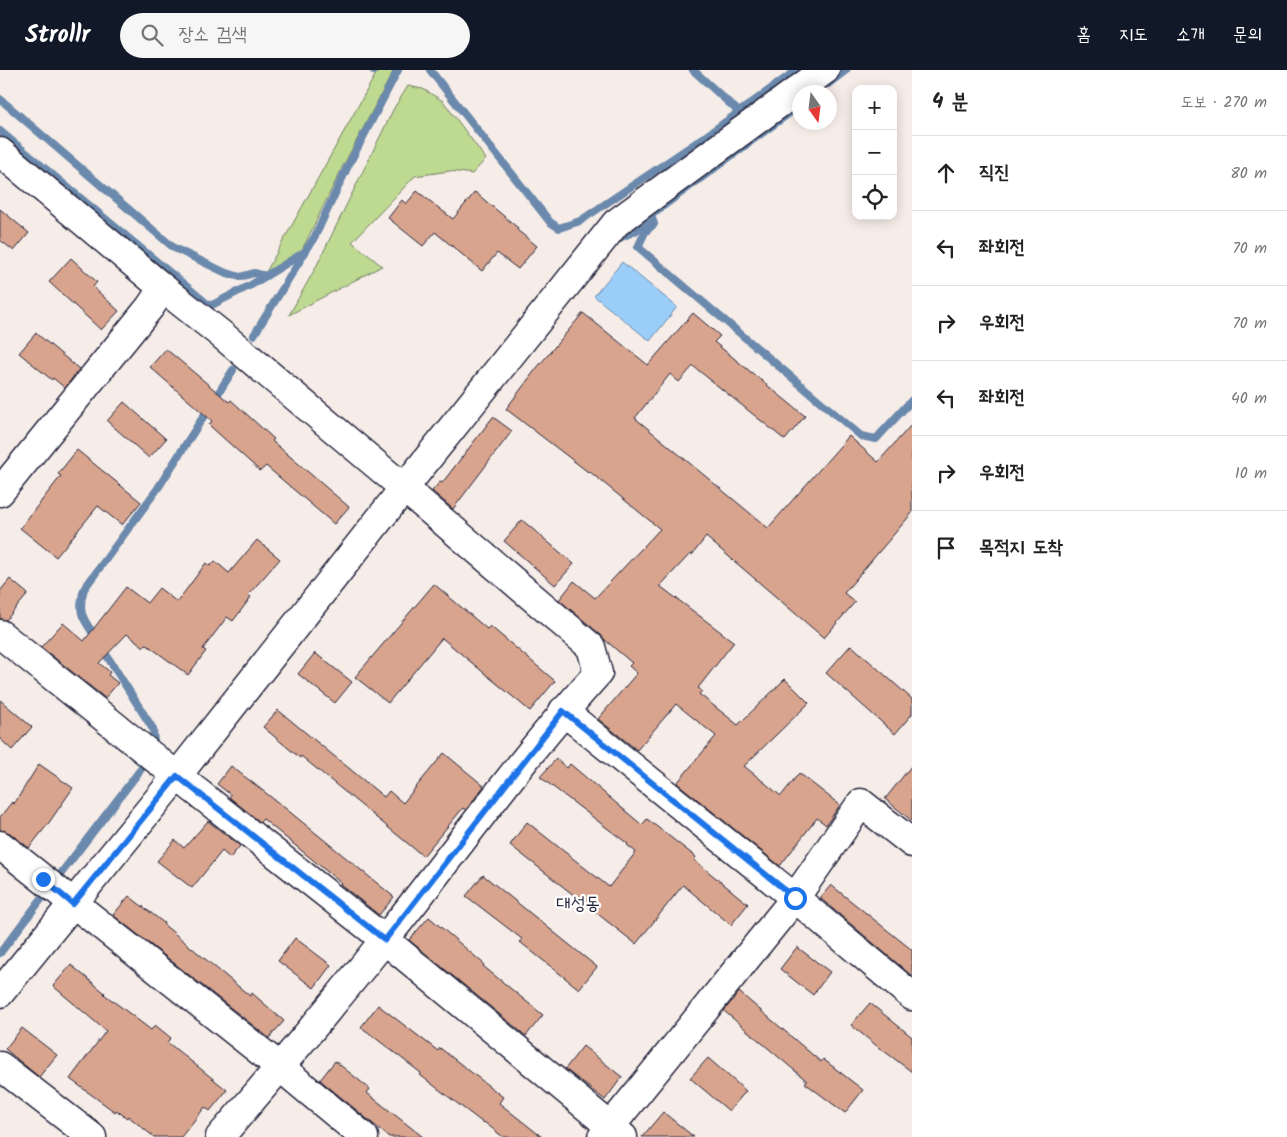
<!DOCTYPE html>
<html lang="ko">
<head>
<meta charset="utf-8">
<style>
  body { margin:0; font-family:Kalam,"Poor Story",sans-serif; background:#f6f6f6; color:#222 }
  .controls { position:absolute; right:15px; top:15px; display:grid; overflow:hidden; border-radius:10px; box-shadow:0 2px 12px #0003 }
  .controls button { width:45px; height:45px; display:grid; place-items:center; padding:0; border:0; border-bottom:1px solid #e0e0e0; background:#fff; color:#222; font:25px sans-serif }
  .compass { position:absolute; left:792px; top:15px; width:45px; height:45px; border-radius:50%; background:#fff; box-shadow:0 2px 12px #0003; rotate:166deg }
  .stop { position:absolute; width:15px; height:15px; margin:-11px; border:4px solid #1a73e8; border-radius:50%; background:#fff }
  .stop.end { background:#1a73e8; border-color:#fff; box-shadow:0 1px 5px #0008 }
  .list { margin:0; padding:0; list-style:none }
  h2 { display:flex; justify-content:space-between; align-items:center; height:65px; margin:0; padding:0 20px; font-size:21px }
  h2 small { font-size:16px; font-weight:400; color:#767676 }
  .list li { display:grid; grid-template-columns:32px 1fr auto; gap:15px; align-items:center; box-sizing:border-box; height:75px; padding:0 20px; border-top:1px solid #e0e0e0 }
  .list b { display:block; font-size:19px; white-space:nowrap }
  .list em { font-size:16px; font-style:normal; color:#767676 }
  .icon { flex:none; width:28px; height:28px; fill:none; stroke:currentColor; stroke-width:2; stroke-linecap:round; stroke-linejoin:round }
  .map { position:relative; flex:none; width:912px; height:1067px; overflow:hidden }
  header { display:flex; align-items:center; gap:30px; box-sizing:border-box; height:70px; padding:0 25px; background:#111827; color:#fff }
  header strong { font-size:24px }
  nav { display:flex; gap:28px; margin-inline-start:auto; font-size:18px }
  .search { width:350px; height:45px; background:#f6f6f6; display:flex; align-items:center; gap:12px; box-sizing:border-box; padding:0 18px; border-radius:28px; color:#767676; font-size:19px }
  main { display:flex }
  aside { flex:1; background:#fff }
  .map>svg:first-child { display:block }
  .green { fill:#bed990; stroke:#707e66 }
  .water { fill:#9acef8; stroke:#6a89ac }
  .lines { fill:none; stroke-linecap:round; stroke-linejoin:round }
  .stream { stroke:#6a89ac; stroke-width:8 }
  .building { fill:#d8a48d; stroke:#22223b }
  .minor-casing { stroke:#22223b; stroke-width:31 }
  .minor { stroke:#fff; stroke-width:28 }
  .route { stroke:#1a73e8; stroke-width:6 }
  .labels { text-anchor:middle; stroke-width:4.5; stroke-linejoin:round; paint-order:stroke }
  .quarter-label { font-size:18px; fill:#22223b; stroke:#fff }
</style>
</head>
<body>
<header>
<strong>Strollr</strong>
<div class="search"><svg class="icon" aria-label="search" viewBox="0 0 24 24"><circle cx="10" cy="10" r="6"/><path d="M15 15l6 6"/></svg>장소 검색</div>
<nav><a>홈</a><a>지도</a><a>소개</a><a>문의</a></nav>
</header>
<main>
<div class="map">
<svg width="912" height="1067" viewBox="0 0 912 1067">
  <rect width="100%" height="100%" fill="#f7ede8"/>
  <filter id="ink" filterUnits="userSpaceOnUse"><feTurbulence type="fractalNoise" baseFrequency=".02" numOctaves="2"/><feDisplacementMap in="SourceGraphic" scale="10" xChannelSelector="R" yChannelSelector="G"/><feConvolveMatrix kernelMatrix="1 2 1 2 8 2 1 2 1" color-interpolation-filters="sRGB"/></filter>
  <g filter="url(#ink)">
    <g class="green">
      <path d="M 378,0 L 394,0 L 343,96 L 302,180 L 266,202 Z"/>
      <path d="M 408,16 L 423,19 L 443,31 L 486,89 L 472,104 L 450,101 L 415,106 L 352,172 L 382,196 L 289,245 L 316,197 L 394,38 Z"/>
    </g>
    <path class="water" d="M 622,192 L 677,237 L 650,271 L 594,226 Z"/>
    <g class="lines">
      <g class="stream">
        <path d="M 430,0 L 550,152 L 559,158 L 580,151 L 706,66 L 797,0"/>
        <path d="M 693,0 L 739,42"/>
        <path d="M 374,1 L 374,0"/>
        <path d="M 828,14 L 846,0"/>
        <path d="M 0,29 L 174,178 L 224,202 L 240,207 L 254,203 L 266,206"/>
        <path d="M 0,61 L 210,236 L 251,215 L 305,182"/>
        <path d="M 651,146 L 654,154 L 645,162 L 638,177 L 861,366 L 876,369 L 912,330"/>
        <path d="M 617,169 L 637,160 L 655,142 L 799,36"/>
        <path d="M 254,265 L 315,166 L 348,96 L 398,0"/>
        <path d="M 96,568 C 83,548 77,544 84,519 L 158,418 L 233,300"/>
        <path d="M 0,883 L 141,699 L 154,672 L 153,659 L 102,578"/>
      </g>
    </g>
    <g class="building">
      <path d="M 417,121 L 453,149 L 475,122 L 518,158 L 517,160 L 537,176 L 518,199 L 497,183 L 482,201 L 435,162 L 423,176 L 388,148 L 402,130 L 406,134 Z"/>
      <path d="M 0,139 L 29,163 L 14,181 L 0,170 Z"/>
      <path d="M 71,188 L 97,212 L 93,217 L 119,241 L 101,260 L 49,212 Z"/>
      <path d="M 583,243 L 648,295 L 693,243 L 720,266 L 714,272 L 805,346 L 785,370 L 693,296 L 679,312 L 670,304 L 635,348 L 768,458 L 849,366 L 878,392 L 912,354 L 912,443 L 844,523 L 855,532 L 824,568 L 706,467 L 692,485 L 690,484 L 660,516 L 734,572 L 698,618 L 702,621 L 699,624 L 738,655 L 785,609 L 809,633 L 744,696 L 781,726 L 799,703 L 840,735 L 826,755 L 817,748 L 780,796 L 677,713 L 716,666 L 676,634 L 637,680 L 598,649 L 637,603 L 629,596 L 632,593 L 605,570 L 601,565 L 559,530 L 574,511 L 595,528 L 660,459 L 589,401 L 588,402 L 506,339 L 536,299 Z"/>
      <path d="M 36,263 L 79,299 L 65,318 L 53,308 L 52,310 L 19,283 Z"/>
      <path d="M 166,279 L 229,332 L 231,330 L 274,369 L 272,371 L 349,437 L 334,454 L 266,396 L 260,401 L 209,355 L 212,351 L 150,297 Z"/>
      <path d="M 124,332 L 166,369 L 149,388 L 107,351 Z"/>
      <path d="M 493,347 L 512,361 L 453,439 L 432,421 L 440,412 L 442,413 Z"/>
      <path d="M 77,380 L 141,432 L 122,455 L 98,436 L 56,487 L 20,458 L 61,406 L 58,404 Z"/>
      <path d="M 522,450 L 574,494 L 555,515 L 504,471 Z"/>
      <path d="M 257,470 L 280,489 L 248,525 L 251,527 L 233,551 L 227,547 L 203,579 L 206,581 L 188,605 L 146,574 L 144,577 L 127,564 L 99,593 L 110,602 L 108,605 L 118,613 L 105,628 L 41,577 L 63,553 L 84,571 L 126,517 L 147,533 L 159,518 L 177,532 L 206,493 L 210,496 L 215,491 L 229,503 Z"/>
      <path d="M 10,509 L 28,524 L 6,550 L 0,549 L 0,521 Z"/>
      <path d="M 434,514 L 487,559 L 490,556 L 555,611 L 530,641 L 442,568 L 388,633 L 355,607 Z"/>
      <path d="M 851,575 L 912,629 L 912,644 L 895,664 L 826,603 Z"/>
      <path d="M 315,583 L 352,612 L 335,633 L 298,604 Z"/>
      <path d="M 0,630 L 32,657 L 12,680 L 0,669 Z"/>
      <path d="M 278,640 L 384,727 L 389,721 L 403,733 L 444,683 L 484,716 L 466,740 L 463,738 L 423,786 L 301,686 L 300,688 L 263,657 Z"/>
      <path d="M 556,689 L 567,698 L 570,694 L 642,755 L 647,749 L 696,787 L 694,790 L 748,834 L 731,855 L 683,815 L 636,874 L 510,775 L 527,752 L 609,817 L 636,782 L 627,775 L 628,774 L 540,707 Z"/>
      <path d="M 39,694 L 73,718 L 48,754 L 29,778 L 10,763 L 0,760 L 0,747 L 12,732 L 14,734 Z"/>
      <path d="M 912,695 L 912,751 L 885,729 Z"/>
      <path d="M 231,696 L 285,738 L 394,827 L 379,845 L 340,814 L 341,813 L 263,749 L 260,752 L 229,727 L 231,725 L 217,714 Z"/>
      <path d="M 208,751 L 240,776 L 230,788 L 222,781 L 192,818 L 157,791 L 175,770 L 184,778 Z"/>
      <path d="M 483,805 L 597,897 L 579,919 L 520,872 L 522,869 L 466,826 Z"/>
      <path d="M 831,815 L 912,880 L 912,906 L 820,828 Z"/>
      <path d="M 129,826 L 164,853 L 163,854 L 250,926 L 252,923 L 284,951 L 269,968 L 113,845 Z"/>
      <path d="M 429,847 L 484,894 L 483,896 L 543,945 L 526,966 L 409,870 Z"/>
      <path d="M 295,868 L 331,895 L 314,918 L 278,891 Z"/>
      <path d="M 797,877 L 830,902 L 813,925 L 780,899 Z"/>
      <path d="M 71,895 L 105,923 L 104,924 L 151,960 L 155,955 L 171,968 L 167,972 L 227,1020 L 210,1041 L 205,1037 L 181,1067 L 154,1067 L 128,1046 L 127,1048 L 116,1040 L 115,1042 L 70,1009 L 106,961 L 53,916 Z"/>
      <path d="M 739,922 L 821,992 L 823,989 L 863,1020 L 845,1043 L 805,1013 L 807,1011 L 724,941 Z"/>
      <path d="M 870,933 L 912,967 L 912,1002 L 884,981 L 883,981 L 851,955 Z"/>
      <path d="M 378,935 L 438,981 L 440,978 L 503,1027 L 499,1033 L 542,1067 L 503,1067 L 484,1052 L 483,1053 L 420,1005 L 421,1003 L 361,957 Z"/>
      <path d="M 22,958 L 57,985 L 39,1007 L 5,979 Z"/>
      <path d="M 583,976 L 622,1007 L 605,1030 L 565,999 Z"/>
      <path d="M 708,988 L 746,1021 L 729,1041 L 690,1008 Z"/>
      <path d="M 335,991 L 370,1019 L 367,1023 L 423,1067 L 389,1067 L 320,1010 Z"/>
      <path d="M 663,1042 L 694,1067 L 642,1067 Z"/>
    </g>
    <g class="lines">
      <defs>
        <g id="minor">
          <path d="M 0,82 L 163,218 L 222,265 L 404,418 L 177,706 L 0,923"/>
          <path d="M 0,422 L 150,237 L 163,218"/>
          <path d="M 0,564 L 177,706 L 385,870 L 623,1067"/>
          <path d="M 563,641 L 795,828 L 912,926"/>
          <path d="M 0,775 L 280,997 L 364,1067"/>
          <path d="M 0,996 L 92,1067"/>
          <path d="M 220,1067 C 276,1002 332,936 385,869 C 456,781 522,687 598,603 L 591,577 L 404,418 L 616,153 L 825,0"/>
          <path d="M 602,1067 L 795,828 L 861,733 L 912,773"/>
        </g>
      </defs>
      <use href="#minor" class="minor-casing"/>
      <use href="#minor" class="minor"/>
    </g>
  </g>
  <g class="lines" filter="url(#ink)">
    <path class="route" d="M 43,809 L 73,834 L 177,706 L 385,870 L 563,641 L 795,828"/>
  </g>
  <g class="labels">
    <g class="quarter-label">
      <text x="578" y="839">대성동</text>
    </g>
  </g>
</svg>
<div class="controls">
<button>+</button>
<button>−</button>
<button><svg class="icon" aria-label="locate" viewBox="0 0 24 24"><circle cx="12" cy="12" r="6"/><path d="M12 2v4M12 18v4M2 12h4M18 12h4"/></svg></button>
</div>
<svg class="compass" viewBox="-18 -18 36 36"><path d="M0-13l5 13h-10z" fill="#e53935"/><path d="M0 13l5-13h-10z" fill="#767676"/></svg>
<div class="stop" style="left:795px;top:828px"></div>
<div class="stop end" style="left:43px;top:809px"></div>
</div>
<aside>
<h2>4 분<small>도보 · 270 m</small></h2>
<ul class="list">
<li><svg class="icon" aria-label="ahead" viewBox="0 0 24 24"><path d="M12 20V5M6 11l6-6 6 6"/></svg><div><b>직진</b></div><em>80 m</em></li>
<li><svg class="icon" aria-label="left" viewBox="0 0 24 24"><path d="M17 20v-9H6M10 6l-5 5 5 5"/></svg><div><b>좌회전</b></div><em>70 m</em></li>
<li><svg class="icon" aria-label="right" viewBox="0 0 24 24"><path d="M7 20v-9h11M14 6l5 5-5 5"/></svg><div><b>우회전</b></div><em>70 m</em></li>
<li><svg class="icon" aria-label="left" viewBox="0 0 24 24"><path d="M17 20v-9H6M10 6l-5 5 5 5"/></svg><div><b>좌회전</b></div><em>40 m</em></li>
<li><svg class="icon" aria-label="right" viewBox="0 0 24 24"><path d="M7 20v-9h11M14 6l5 5-5 5"/></svg><div><b>우회전</b></div><em>10 m</em></li>
<li><svg class="icon" aria-label="arrive" viewBox="0 0 24 24"><path d="M6 21V4h12l-3 4 3 4H6"/></svg><div><b>목적지 도착</b></div></li>
</ul>
</aside>
</main>
</body>
</html>
